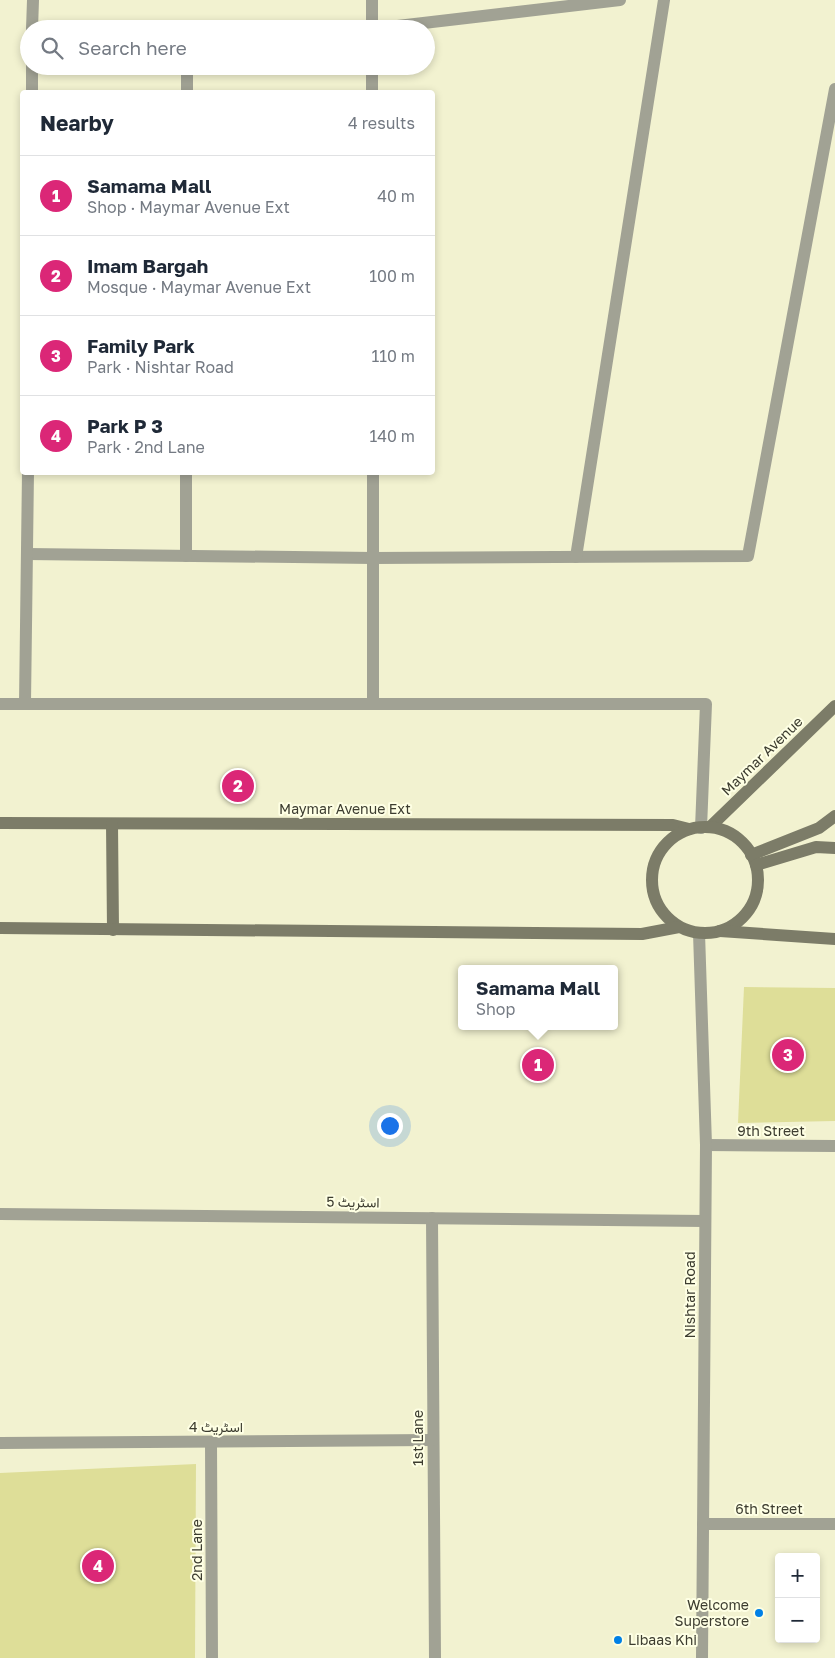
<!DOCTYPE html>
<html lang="en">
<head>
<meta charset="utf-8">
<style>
  body { margin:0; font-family:"Golos Text",Vazirmatn,sans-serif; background:#f2f2f3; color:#1f2937 }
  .controls { position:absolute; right:15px; bottom:15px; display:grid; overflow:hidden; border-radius:5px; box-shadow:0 2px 8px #0003 }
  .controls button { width:45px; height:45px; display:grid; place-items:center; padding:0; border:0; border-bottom:1px solid #e0e1e3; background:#fff; color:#1f2937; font:25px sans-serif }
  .you { position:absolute; left:389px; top:1125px; width:18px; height:18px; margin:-12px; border:4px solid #fff; border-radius:50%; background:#1a73e8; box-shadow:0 0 0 8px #1a73e833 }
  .badge { display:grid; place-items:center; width:32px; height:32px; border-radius:50%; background:#db2777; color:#fff; font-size:16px; font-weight:700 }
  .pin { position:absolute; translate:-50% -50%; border:2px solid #fff; box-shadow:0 1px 5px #0006 }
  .popup { position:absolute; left:458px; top:965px; width:160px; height:65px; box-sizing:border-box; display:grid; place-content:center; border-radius:5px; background:#fff; filter:drop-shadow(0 1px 4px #0005); font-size:16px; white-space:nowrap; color:#747a83 }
  .popup b { font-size:19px; color:#1f2937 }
  .popup::after { content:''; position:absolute; left:50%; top:100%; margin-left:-10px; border:10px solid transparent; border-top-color:#fff }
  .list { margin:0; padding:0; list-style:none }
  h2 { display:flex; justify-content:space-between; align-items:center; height:65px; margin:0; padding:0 20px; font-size:21px }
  h2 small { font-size:16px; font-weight:400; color:#747a83 }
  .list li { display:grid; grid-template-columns:32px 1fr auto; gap:15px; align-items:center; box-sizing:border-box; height:80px; padding:0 20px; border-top:1px solid #e0e1e3 }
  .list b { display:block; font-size:19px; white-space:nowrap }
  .list p { margin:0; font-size:16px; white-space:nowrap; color:#747a83 }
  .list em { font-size:16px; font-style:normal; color:#747a83 }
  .icon { flex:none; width:28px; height:28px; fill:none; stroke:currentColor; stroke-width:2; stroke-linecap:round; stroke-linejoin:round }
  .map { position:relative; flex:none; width:835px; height:1658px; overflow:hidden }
  .search { position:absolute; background:#fff; box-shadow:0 2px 8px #0003; left:20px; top:20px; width:415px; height:55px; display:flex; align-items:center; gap:12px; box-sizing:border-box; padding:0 18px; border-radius:28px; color:#747a83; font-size:19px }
  .panel { position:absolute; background:#fff; box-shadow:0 2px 8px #0003; left:20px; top:90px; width:415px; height:385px; border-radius:5px }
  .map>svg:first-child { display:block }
  .green { fill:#dede98 }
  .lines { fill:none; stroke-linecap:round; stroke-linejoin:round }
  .minor { stroke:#a1a294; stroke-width:12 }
  .tertiary { stroke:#a1a294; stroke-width:12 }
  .secondary { stroke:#7c7c68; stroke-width:12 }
  .poi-dot { fill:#0080e6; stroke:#feffe4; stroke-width:2 }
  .labels { text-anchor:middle; stroke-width:4; stroke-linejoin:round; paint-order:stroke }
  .street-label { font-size:14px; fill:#3c3c2f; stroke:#feffe4 }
  .poi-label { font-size:14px; fill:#3c3c2f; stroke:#feffe4; text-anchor:end }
</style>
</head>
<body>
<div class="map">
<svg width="835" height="1658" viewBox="0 0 835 1658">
  <rect width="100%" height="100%" fill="#f2f2d0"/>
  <g class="green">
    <path d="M 744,987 L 835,988 L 835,1121 L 738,1123 Z"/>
    <path d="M 196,1464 L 195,1658 L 0,1658 L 0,1473 Z"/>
  </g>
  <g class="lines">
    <g class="minor">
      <path d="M 372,0 L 372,29"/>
      <path d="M 32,29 L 33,0"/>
      <path d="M 372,29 L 620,0"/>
      <path d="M 372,66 L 372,92"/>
      <path d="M 32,92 L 32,66"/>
      <path d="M 187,92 L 187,66"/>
      <path d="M 373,472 L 373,704"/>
      <path d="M 27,554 L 373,558 L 748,556 L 835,89"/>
      <path d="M 186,556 L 186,472"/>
      <path d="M 576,557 L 664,0"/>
      <path d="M 25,703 L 28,472"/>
      <path d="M 0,704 L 706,704 L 701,828"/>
      <path d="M 706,1145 L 835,1146"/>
      <path d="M 0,1214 L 705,1221"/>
      <path d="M 432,1218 L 435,1658"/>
      <path d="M 211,1442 L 212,1658"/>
      <path d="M 0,1443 L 433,1440"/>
      <path d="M 703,1524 L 835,1524"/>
    </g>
    <path class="tertiary" d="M 699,933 L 706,1145 L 702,1658"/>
    <g class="secondary">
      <path d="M 0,823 L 673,825 L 689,829"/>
      <path d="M 112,824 L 113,930"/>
      <path d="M 710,827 L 835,706"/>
      <circle cx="705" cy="880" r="53"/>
      <path d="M 751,855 L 819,828 L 835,816"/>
      <path d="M 756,865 L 816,847 L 835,848"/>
      <path d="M 0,928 L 642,934 L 679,927"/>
      <path d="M 720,931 L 835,939"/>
    </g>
  </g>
  <g class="poi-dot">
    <circle cx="759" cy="1613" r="5"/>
    <circle cx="618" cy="1640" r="5"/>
  </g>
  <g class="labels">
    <g class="street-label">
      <text transform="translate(762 756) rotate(-44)" y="5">Maymar Avenue</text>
      <text x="345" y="814">Maymar Avenue Ext</text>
      <text x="771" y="1136">9th Street</text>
      <text transform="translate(353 1202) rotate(1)" y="5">اسٹریٹ 5</text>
      <text transform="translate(690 1295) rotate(-90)" y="5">Nishtar Road</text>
      <text x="216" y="1432">اسٹریٹ 4</text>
      <text transform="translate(418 1438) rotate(-90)" y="5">1st Lane</text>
      <text x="769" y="1514">6th Street</text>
      <text transform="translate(197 1550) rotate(-90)" y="5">2nd Lane</text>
    </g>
    <g class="poi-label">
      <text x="749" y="1610">Welcome<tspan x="749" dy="16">Superstore</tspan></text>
      <text x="628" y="1645" text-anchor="start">Libaas Khi</text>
    </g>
  </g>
</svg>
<div class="controls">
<button>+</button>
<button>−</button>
</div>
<div class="you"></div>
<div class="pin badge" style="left:538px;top:1065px">1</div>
<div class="popup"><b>Samama Mall</b>Shop</div>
<div class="pin badge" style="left:238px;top:786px">2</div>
<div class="pin badge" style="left:788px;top:1055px">3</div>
<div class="pin badge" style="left:98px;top:1566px">4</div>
<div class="search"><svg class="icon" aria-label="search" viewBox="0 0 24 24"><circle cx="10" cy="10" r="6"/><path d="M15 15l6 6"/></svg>Search here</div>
<section class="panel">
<h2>Nearby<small>4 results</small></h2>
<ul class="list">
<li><span class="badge">1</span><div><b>Samama Mall</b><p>Shop · Maymar Avenue Ext</p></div><em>40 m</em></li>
<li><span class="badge">2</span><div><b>Imam Bargah</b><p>Mosque · Maymar Avenue Ext</p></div><em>100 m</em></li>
<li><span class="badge">3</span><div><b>Family Park</b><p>Park · Nishtar Road</p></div><em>110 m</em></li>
<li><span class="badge">4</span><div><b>Park P 3</b><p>Park · 2nd Lane</p></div><em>140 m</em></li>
</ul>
</section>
</div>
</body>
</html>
